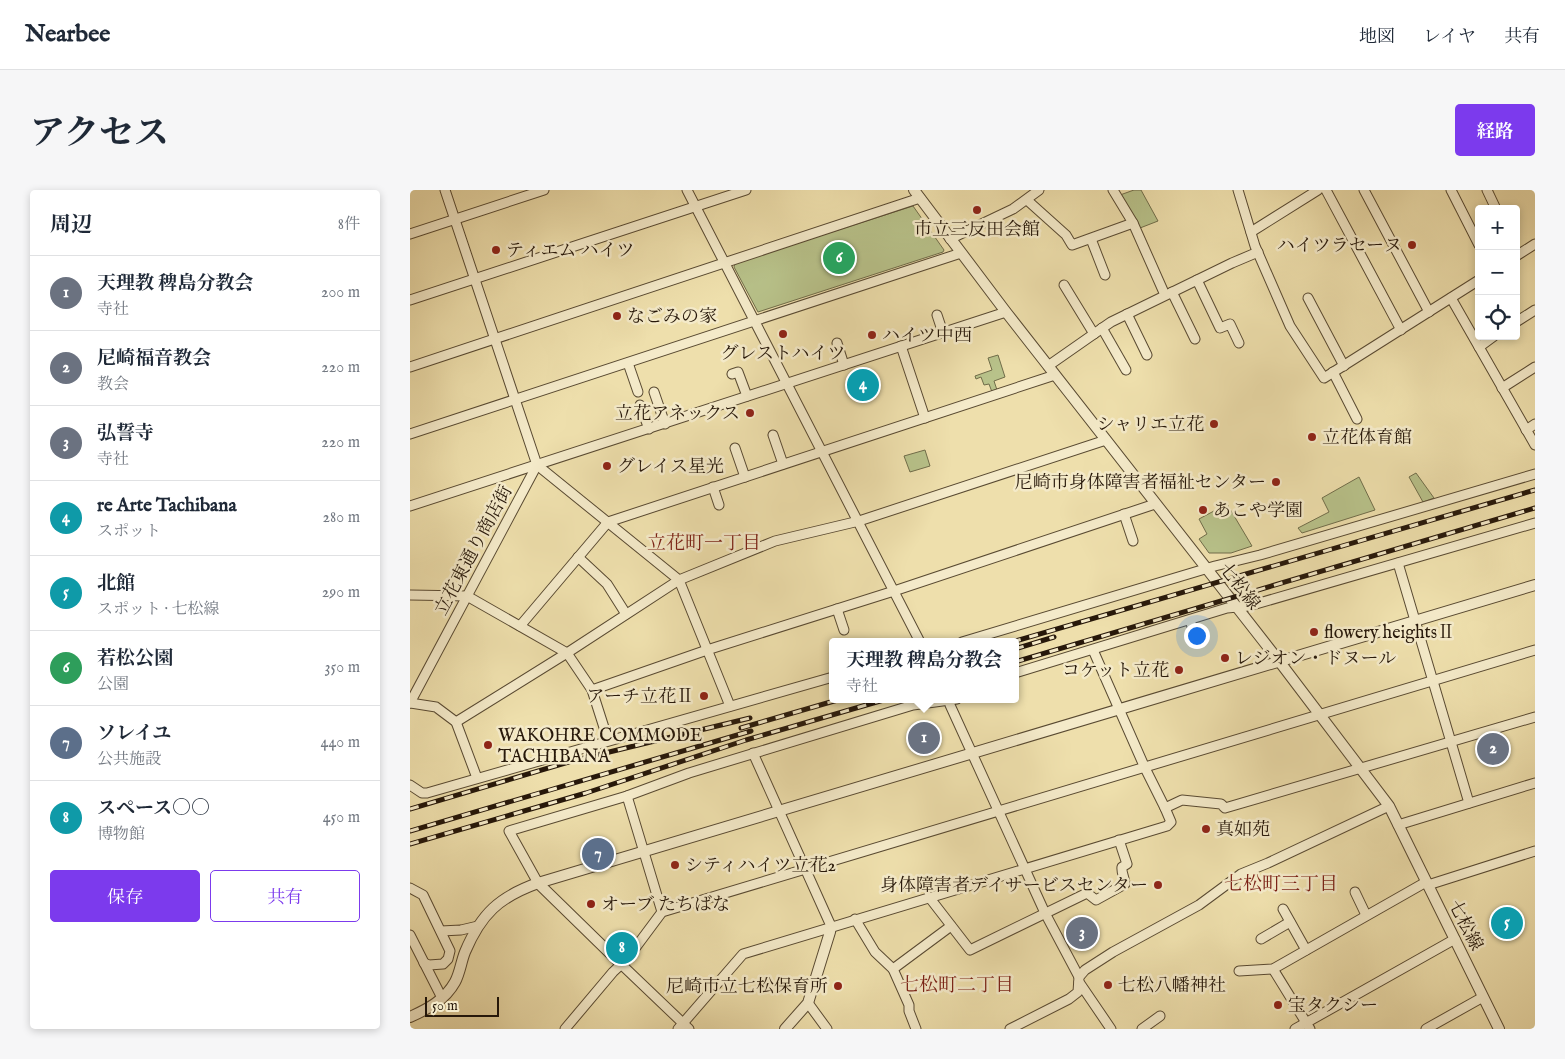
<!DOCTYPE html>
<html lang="ja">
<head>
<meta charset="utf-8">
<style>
  body { margin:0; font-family:"IM FELL English","Noto Serif JP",serif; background:#f6f6f7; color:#1f2937 }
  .controls { position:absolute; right:15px; top:15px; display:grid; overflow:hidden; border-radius:5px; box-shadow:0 2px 8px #0003 }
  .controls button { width:45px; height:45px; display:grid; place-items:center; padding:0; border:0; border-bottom:1px solid #e0e1e3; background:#fff; color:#1f2937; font:25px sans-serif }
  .scale { position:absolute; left:15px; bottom:12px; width:74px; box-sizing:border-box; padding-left:5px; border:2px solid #27180a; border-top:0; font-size:14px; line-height:18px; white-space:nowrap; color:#27180a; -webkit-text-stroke:4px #f4eac9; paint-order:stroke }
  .you { position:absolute; left:786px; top:445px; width:18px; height:18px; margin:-12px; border:4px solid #fff; border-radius:50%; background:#1a73e8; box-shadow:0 0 0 8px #1a73e833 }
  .badge { display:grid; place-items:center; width:32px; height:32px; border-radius:50%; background:#7c3aed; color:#fff; font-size:16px; font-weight:700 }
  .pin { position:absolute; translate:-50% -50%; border:2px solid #fff; box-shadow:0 1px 5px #0006 }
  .popup { position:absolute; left:419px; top:448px; width:190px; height:65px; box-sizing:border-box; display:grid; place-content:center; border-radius:5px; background:#fff; filter:drop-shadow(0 1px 4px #0005); font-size:16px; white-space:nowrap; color:#747a83 }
  .popup b { font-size:19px; color:#1f2937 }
  .popup::after { content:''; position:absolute; left:50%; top:100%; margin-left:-10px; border:10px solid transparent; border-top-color:#fff }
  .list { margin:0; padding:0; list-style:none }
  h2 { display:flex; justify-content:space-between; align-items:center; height:65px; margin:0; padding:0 20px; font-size:21px }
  h2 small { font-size:16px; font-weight:400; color:#747a83 }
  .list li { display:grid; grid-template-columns:32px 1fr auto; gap:15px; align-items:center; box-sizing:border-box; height:75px; padding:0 20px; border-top:1px solid #e0e1e3 }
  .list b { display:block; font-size:19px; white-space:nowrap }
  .list p { margin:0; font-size:16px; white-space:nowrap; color:#747a83 }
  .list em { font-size:16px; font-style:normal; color:#747a83 }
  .actions { display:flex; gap:10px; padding:15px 20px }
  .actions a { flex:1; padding:11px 0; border:1px solid #7c3aed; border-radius:5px; text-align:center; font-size:18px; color:#7c3aed }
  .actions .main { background:#7c3aed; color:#fff }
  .icon { flex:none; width:28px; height:28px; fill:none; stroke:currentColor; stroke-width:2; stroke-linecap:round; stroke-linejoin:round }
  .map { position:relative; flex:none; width:1125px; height:839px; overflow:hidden; border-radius:5px }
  header { display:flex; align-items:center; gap:30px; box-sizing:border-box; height:70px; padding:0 25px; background:#fff; border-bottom:1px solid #e0e1e3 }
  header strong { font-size:24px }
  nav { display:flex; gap:28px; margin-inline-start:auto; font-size:18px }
  .intro { display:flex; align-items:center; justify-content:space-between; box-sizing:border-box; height:120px; padding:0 30px }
  h1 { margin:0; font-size:35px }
  .button { padding:12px 22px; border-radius:5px; background:#7c3aed; color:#fff; font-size:18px; font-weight:700 }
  main { display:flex; gap:30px; padding:0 30px }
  aside { flex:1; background:#fff; border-radius:5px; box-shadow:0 2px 8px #0003 }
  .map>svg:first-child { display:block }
  .green { fill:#b8c28a; stroke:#706d4a }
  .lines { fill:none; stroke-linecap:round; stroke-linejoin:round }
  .minor-casing { stroke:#594a32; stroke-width:11 }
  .tertiary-casing { stroke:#594a32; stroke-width:12 }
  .minor { stroke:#f4eac9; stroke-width:9 }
  .tertiary { stroke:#f4eac9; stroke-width:10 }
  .rail-casing { stroke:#27180a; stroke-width:5 }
  .rail { stroke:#f4eac9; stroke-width:3; stroke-dasharray:9; stroke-linecap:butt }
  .poi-dot { fill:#8f2418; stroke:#f4eac9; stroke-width:2 }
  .labels { text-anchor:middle; stroke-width:5; stroke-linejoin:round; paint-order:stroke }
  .poi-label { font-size:18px; fill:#27180a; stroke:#f4eac9; text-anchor:start }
  .street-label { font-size:18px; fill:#27180a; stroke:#f4eac9 }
  .neighbourhood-label { font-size:19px; fill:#7a1f14; stroke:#f4eac9 }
</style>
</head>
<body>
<header>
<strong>Nearbee</strong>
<nav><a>地図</a><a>レイヤ</a><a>共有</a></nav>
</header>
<div class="intro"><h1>アクセス</h1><a class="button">経路</a></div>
<main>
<aside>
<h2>周辺<small>8件</small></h2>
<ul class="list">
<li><span class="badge" style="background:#6b7280">1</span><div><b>天理教 稗島分教会</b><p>寺社</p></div><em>200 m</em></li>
<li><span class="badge" style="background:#6b7280">2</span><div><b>尼崎福音教会</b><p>教会</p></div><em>220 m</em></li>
<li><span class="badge" style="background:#6b7280">3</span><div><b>弘誓寺</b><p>寺社</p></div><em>220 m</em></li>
<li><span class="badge" style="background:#0f9aa8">4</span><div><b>re Arte Tachibana</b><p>スポット</p></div><em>280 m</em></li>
<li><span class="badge" style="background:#0f9aa8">5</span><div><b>北館</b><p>スポット · 七松線</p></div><em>290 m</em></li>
<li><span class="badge" style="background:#2e9e5b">6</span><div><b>若松公園</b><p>公園</p></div><em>350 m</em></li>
<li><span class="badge" style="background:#5c6f8a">7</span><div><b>ソレイユ</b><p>公共施設</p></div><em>440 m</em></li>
<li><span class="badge" style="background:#0f9aa8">8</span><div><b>スペース○○</b><p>博物館</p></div><em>450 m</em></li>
</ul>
<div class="actions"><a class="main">保存</a><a>共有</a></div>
</aside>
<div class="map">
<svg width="1125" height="839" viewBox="0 0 1125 839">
  <rect width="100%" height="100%" fill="#eedfac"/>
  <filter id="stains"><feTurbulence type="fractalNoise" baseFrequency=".004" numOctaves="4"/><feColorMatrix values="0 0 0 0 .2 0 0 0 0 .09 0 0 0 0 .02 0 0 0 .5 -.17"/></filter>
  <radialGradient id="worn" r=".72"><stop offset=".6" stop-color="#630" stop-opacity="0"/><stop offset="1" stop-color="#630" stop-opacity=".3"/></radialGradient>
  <g class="green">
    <path d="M 724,0 L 731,0 L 748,31 L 730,38 L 710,5 Z"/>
    <path d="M 503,16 L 534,60 L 533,62 L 348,122 L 324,77 L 325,73 Z"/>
    <path d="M 588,165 L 595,187 L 584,191 L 587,200 L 582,202 L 579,194 L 574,195 L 571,187 L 566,189 L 565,186 L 582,180 L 578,168 Z"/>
    <path d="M 515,260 L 520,276 L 500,282 L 494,266 Z"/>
    <path d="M 1006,283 L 1024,308 L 1013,312 L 999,287 Z"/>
    <path d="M 949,287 L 965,320 L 892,343 L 888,338 L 919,322 L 912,308 Z"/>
    <path d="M 817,314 L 842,356 L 821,363 L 799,363 L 789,349 L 797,344 L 789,329 Z"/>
  </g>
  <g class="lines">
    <defs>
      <g id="minor">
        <path d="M 35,0 L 127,275 L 269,390 L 320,516"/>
        <path d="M 277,0 L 510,452"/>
        <path d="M 703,0 L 723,33 L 755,105"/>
        <path d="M 828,0 L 845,56 L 880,136 L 914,188 L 1069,90"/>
        <path d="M 916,0 L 991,140"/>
        <path d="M 954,0 L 1019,122"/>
        <path d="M 1041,0 L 1069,55"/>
        <path d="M 1077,0 L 1086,19"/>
        <path d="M 617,10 L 656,45 L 662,55 L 723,33"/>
        <path d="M 841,42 L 908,0"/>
        <path d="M 0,44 L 134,0"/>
        <path d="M 540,49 L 603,19 L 629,0"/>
        <path d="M 681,49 L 695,85"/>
        <path d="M 1106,66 L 1125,54"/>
        <path d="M 787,90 L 810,138 L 820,134 L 829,153"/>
        <path d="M 654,95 L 684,144"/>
        <path d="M 762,102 L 785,149"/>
        <path d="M 898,108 L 934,176"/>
        <path d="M 1041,108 L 1125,255"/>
        <path d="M 0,110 L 336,0"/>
        <path d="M 717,124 L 737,165"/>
        <path d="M 527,125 L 533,143"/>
        <path d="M 1106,132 L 1125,120"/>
        <path d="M 692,138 L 716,180"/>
        <path d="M 427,153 L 434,175"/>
        <path d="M 491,156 L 515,228"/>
        <path d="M 1069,157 L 1084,146"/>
        <path d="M 218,173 L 228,202"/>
        <path d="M 638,176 L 701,132 L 822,73 L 848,62"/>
        <path d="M 0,177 L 510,8"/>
        <path d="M 923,182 L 947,229"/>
        <path d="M 322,184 L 328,182 L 337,206"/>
        <path d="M 1092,198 L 1125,177"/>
        <path d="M 244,202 L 255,234"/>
        <path d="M 230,215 L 239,239"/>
        <path d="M 1116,240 L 1125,234"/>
        <path d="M 0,244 L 551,63"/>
        <path d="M 363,245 L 373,274"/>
        <path d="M 325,258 L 335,287"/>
        <path d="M 303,297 L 309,315"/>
        <path d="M 0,316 L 596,122"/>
        <path d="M 714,324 L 723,351"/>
        <path d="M 168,367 L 197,394 L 216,424"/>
        <path d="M 988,373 L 1059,613"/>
        <path d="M 0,405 L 57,406 L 157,463 L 182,500 L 198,550"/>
        <path d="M 427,419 L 434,440"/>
        <path d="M 780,430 L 786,450"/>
        <path d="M 110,436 L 198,332 L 645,185"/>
        <path d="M 552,452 L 805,376 L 850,365 L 1125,284"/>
        <path d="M 683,460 L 735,578 L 755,618"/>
        <path d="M 605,483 L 817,418 L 839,416 L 1125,333"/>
        <path d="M 182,500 L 297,460 L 484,401 L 745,314"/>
        <path d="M 540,509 L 540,515 L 635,723 L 669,787"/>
        <path d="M 0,513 L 127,275"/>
        <path d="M 0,513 L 26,517 L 46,532 L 67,588"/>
        <path d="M 46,532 L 157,463 L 269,390 L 365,351 L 449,331 L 696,250"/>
        <path d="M 343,563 L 421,736"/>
        <path d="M 0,595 L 12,603 L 17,603 L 423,487"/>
        <path d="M 217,606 L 252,722"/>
        <path d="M 988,635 L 1125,593"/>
        <path d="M 128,693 L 99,641 L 217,606 L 279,583 L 503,515 L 547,509"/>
        <path d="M 1018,695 L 1125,661"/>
        <path d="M 0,698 L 13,705 L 40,761 L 38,769 L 33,774 L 19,775 L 14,773"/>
        <path d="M 945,702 L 956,725"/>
        <path d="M 519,707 L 560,760 L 677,703 L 686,710 L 715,694 C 715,688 711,683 712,677 L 717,674 L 709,650"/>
        <path d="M 873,719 L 896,760"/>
        <path d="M 445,729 L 465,762 L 483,779 L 499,815 L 499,821 L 506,839"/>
        <path d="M 31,741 L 51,740 L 68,736"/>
        <path d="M 0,745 L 32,808"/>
        <path d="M 851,749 L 880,732"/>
        <path d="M 212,775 L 279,839"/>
        <path d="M 483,779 L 541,736"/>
        <path d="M 863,779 L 900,839"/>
        <path d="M 829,781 L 863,779 L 1016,692"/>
        <path d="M 669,792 L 701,839"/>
        <path d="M 398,813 L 417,839"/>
        <path d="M 155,839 L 203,782 L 217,769 L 252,722 L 1125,460"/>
        <path d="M 268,839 L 333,764 L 757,636 L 761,632 L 755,618 L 772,610 L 811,614 L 815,618 L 1125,527"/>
        <path d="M 600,839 L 659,809 L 668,802 L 669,787 L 675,780 L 703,762 L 789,715 L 831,684 L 858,673 L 979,616"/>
        <path d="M 732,839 L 750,826"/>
        <path d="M 885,839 L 1045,749"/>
        <path d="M 1016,839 L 1073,807"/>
      </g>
      <g id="tertiary">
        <path d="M 504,0 L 596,122 L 869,471 L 979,616 L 1089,839"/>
        <path d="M 128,693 L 212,775"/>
        <path d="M 0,827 C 18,819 35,810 45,792 C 50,783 51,772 55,762 C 71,724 89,707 128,693 L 1125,395"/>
        <path d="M 375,839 L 398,813 L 420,742 L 421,736"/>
      </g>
    </defs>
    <use href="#minor" class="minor-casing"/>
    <use href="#tertiary" class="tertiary-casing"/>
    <use href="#minor" class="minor"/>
    <use href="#tertiary" class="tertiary"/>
    <defs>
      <g id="rail">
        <path d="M 602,452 L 1125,300"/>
        <path d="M 605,459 L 644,447"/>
        <path d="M 605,472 L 1125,318"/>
        <path d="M 331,538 L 431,509"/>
        <path d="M 0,619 L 162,571 L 340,528"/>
        <path d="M 0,641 L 341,541"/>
        <path d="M 0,654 L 176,603 L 336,550 L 477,509"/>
      </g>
    </defs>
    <use href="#rail" class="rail-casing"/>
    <use href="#rail" class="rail"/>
  </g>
  <g class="poi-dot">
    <circle cx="567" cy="20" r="5"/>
    <circle cx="1002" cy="55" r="5"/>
    <circle cx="86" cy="60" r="5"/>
    <circle cx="207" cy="126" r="5"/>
    <circle cx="373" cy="144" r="5"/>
    <circle cx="462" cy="145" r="5"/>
    <circle cx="340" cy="223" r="5"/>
    <circle cx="804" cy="234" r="5"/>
    <circle cx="902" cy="247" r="5"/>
    <circle cx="197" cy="276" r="5"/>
    <circle cx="866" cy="292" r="5"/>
    <circle cx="793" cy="320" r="5"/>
    <circle cx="904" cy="442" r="5"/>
    <circle cx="815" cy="468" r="5"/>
    <circle cx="769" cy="480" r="5"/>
    <circle cx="294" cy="506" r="5"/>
    <circle cx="78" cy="555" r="5"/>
    <circle cx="796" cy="639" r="5"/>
    <circle cx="265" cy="675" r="5"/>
    <circle cx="748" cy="695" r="5"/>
    <circle cx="181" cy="714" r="5"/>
    <circle cx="698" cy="795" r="5"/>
    <circle cx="428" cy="796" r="5"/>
    <circle cx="868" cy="815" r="5"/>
  </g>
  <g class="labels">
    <g class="poi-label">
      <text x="567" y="45" text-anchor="middle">市立三反田会館</text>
      <text x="992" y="61" text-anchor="end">ハイツラセーヌ</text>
      <text x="96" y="66">ティエム ハイツ</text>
      <text x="217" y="132">なごみの家</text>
      <text x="472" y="151">ハイツ中西</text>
      <text x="373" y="169" text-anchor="middle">グレストハイツ</text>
      <text x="330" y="229" text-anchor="end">立花アネックス</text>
      <text x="794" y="240" text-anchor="end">シャリエ立花</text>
      <text x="912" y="253">立花体育館</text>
      <text x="207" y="282">グレイス星光</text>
      <text x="856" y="298" text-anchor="end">尼崎市身体障害者福祉センター</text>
      <text x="803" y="326">あこや学園</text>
      <text x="914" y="448">flowery heightsⅡ</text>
      <text x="825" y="474">レジオン・ドヌール</text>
      <text x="759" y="486" text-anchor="end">コケット立花</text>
      <text x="284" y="512" text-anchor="end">アーチ立花Ⅱ</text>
      <text x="88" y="551">WAKOHRE COMMODE<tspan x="88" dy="21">TACHIBANA</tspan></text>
      <text x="806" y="645">真如苑</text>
      <text x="275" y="681">シティハイツ立花2</text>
      <text x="738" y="701" text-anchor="end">身体障害者デイサービスセンター</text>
      <text x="191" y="720">オーブ たちばな</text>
      <text x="708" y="801">七松八幡神社</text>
      <text x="418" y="802" text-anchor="end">尼崎市立七松保育所</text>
      <text x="878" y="821">宝タクシー</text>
    </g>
    <g class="street-label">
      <text transform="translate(63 360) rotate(-62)" y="6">立花東通り商店街</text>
      <text transform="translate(830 396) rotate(52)" y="6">七松線</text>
      <text transform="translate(1056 735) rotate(63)" y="6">七松線</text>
    </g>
    <g class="neighbourhood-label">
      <text x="294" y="359">立花町一丁目</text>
      <text x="871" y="700">七松町三丁目</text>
      <text x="547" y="801">七松町二丁目</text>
    </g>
  </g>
  <rect width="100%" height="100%" filter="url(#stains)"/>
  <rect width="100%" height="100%" fill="url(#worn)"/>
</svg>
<div class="controls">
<button>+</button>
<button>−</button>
<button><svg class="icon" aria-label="locate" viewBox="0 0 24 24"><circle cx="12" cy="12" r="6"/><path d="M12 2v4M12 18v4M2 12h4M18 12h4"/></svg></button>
</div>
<div class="scale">50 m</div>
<div class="you"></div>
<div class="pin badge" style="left:514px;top:548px;background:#6b7280">1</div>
<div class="popup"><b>天理教 稗島分教会</b>寺社</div>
<div class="pin badge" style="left:1083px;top:559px;background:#6b7280">2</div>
<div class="pin badge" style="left:672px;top:743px;background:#6b7280">3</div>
<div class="pin badge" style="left:453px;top:195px;background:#0f9aa8">4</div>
<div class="pin badge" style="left:1097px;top:733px;background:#0f9aa8">5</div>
<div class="pin badge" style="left:429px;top:68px;background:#2e9e5b">6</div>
<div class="pin badge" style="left:188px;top:664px;background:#5c6f8a">7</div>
<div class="pin badge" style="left:212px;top:758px;background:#0f9aa8">8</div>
</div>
</main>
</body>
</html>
